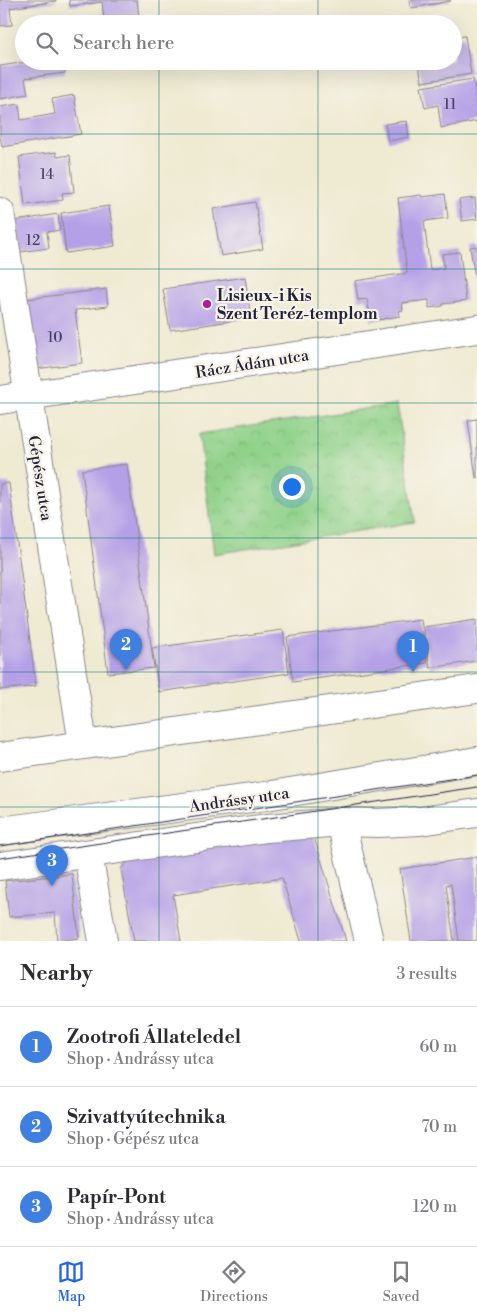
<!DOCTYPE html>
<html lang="en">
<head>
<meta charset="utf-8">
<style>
  body { margin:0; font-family:"Libre Bodoni",serif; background:#f2f2f3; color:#2b2b33 }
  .you { position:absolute; left:291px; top:486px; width:18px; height:18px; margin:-12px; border:4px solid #fff; border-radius:50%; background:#1a73e8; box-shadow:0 0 0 8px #1a73e833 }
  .badge { display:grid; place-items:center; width:32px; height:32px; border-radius:50%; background:#2563eb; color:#fff; font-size:16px; font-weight:700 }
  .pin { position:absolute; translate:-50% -41px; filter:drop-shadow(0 1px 2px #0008) }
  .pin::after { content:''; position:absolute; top:26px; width:18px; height:15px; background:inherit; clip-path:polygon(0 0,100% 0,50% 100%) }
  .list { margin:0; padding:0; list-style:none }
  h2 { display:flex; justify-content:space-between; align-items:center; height:65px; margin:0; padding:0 20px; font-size:21px }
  h2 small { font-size:16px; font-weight:400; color:#7c7c81 }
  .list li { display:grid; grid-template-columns:32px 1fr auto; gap:15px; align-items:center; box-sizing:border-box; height:80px; padding:0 20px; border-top:1px solid #e1e1e2 }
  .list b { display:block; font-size:19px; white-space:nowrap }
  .list p { margin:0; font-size:16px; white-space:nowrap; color:#7c7c81 }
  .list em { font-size:16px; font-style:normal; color:#7c7c81 }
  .icon { flex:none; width:28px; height:28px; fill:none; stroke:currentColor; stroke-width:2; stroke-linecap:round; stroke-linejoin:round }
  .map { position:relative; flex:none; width:477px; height:941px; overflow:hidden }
  .search { position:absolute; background:#fff; box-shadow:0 5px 20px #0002; left:15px; right:15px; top:15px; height:55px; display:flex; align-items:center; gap:12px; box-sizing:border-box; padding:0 18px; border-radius:28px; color:#7c7c81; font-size:19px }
  .sheet { height:305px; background:#fff }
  nav { display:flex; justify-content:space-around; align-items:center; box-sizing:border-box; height:70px; border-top:1px solid #e1e1e2; background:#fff; font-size:14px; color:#7c7c81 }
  nav a { display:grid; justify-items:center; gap:2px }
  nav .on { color:#2563eb }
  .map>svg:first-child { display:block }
  .park { fill:url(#park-crowns); stroke:#597a62 }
  .building { fill:#b4a0e7 }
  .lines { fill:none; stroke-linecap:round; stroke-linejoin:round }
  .minor-casing { stroke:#888686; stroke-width:30 }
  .minor { stroke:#fff; stroke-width:28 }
  .tram { stroke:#22223b; stroke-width:1 }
  .grid { fill:none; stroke:#0f766e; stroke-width:1; stroke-opacity:0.55 }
  .poi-dot { fill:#b5179e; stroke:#f7f3e8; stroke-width:2 }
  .labels { text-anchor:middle; stroke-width:4.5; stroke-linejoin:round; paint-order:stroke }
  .number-label { font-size:14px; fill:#464266 }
  .poi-label { font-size:16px; font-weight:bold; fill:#22223b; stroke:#f7f3e8; text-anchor:start }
  .street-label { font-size:16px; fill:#22223b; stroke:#f7f3e8 }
</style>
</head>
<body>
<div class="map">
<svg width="477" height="941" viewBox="0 0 477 941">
  <defs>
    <pattern id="park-crowns" width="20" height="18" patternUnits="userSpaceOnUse" patternTransform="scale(1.25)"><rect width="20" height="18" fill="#90d28a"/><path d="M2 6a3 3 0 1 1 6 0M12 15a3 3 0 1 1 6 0" fill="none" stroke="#7cb478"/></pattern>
  </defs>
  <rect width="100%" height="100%" fill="#f7f3e8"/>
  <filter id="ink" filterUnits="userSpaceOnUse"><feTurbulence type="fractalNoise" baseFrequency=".02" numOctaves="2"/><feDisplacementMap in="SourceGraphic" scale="10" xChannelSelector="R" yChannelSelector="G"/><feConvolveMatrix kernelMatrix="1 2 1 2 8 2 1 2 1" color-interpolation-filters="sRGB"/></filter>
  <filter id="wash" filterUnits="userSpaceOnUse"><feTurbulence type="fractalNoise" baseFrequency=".0096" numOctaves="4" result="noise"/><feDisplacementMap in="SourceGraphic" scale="20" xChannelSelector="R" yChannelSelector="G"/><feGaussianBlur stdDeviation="1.12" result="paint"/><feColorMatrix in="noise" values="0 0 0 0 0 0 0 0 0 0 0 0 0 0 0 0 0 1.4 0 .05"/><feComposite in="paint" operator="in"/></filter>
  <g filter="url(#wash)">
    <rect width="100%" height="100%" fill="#efead2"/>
    <path class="park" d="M 397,404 L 415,522 L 214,554 L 199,434 Z"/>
    <g id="blocks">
      <g class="building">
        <path d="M 0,0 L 56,0 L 56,1 L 10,8 L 12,25 L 0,26 Z"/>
        <path d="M 69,0 L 137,0 L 139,17 L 104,20 L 102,2 L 70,6 Z"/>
        <path d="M 409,0 L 450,0 L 451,1 L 411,8 Z"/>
        <path d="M 465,36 L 471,74 L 422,82 L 418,61 L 453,61 L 453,38 Z"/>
        <path d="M 33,61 L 64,61 L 65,73 L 25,78 L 28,94 L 0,99 L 0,66 Z"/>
        <path d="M 473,79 L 477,102 L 477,121 L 441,128 L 438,105 L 425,108 L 421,87 Z"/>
        <path d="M 74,95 L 81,134 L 2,147 L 0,135 L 0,107 L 19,104 L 21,120 L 55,114 L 52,99 Z"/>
        <path d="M 407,121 L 409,137 L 388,141 L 385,124 Z"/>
        <path d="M 56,152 L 57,157 L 70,155 L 74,192 L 62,193 L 63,200 L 25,205 L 19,157 Z"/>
        <path d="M 445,194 L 448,218 L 424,221 L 430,270 L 444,268 L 442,254 L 460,252 L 466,301 L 443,304 L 443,306 L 429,308 L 429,300 L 402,303 L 403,310 L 399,311 L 400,316 L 371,321 L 367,299 L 358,300 L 355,281 L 407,273 L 398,198 L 421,195 L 422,197 Z"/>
        <path d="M 475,198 L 477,219 L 462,221 L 459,200 Z"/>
        <path d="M 255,202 L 263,249 L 221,256 L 213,209 Z"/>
        <path d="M 109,206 L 115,246 L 66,253 L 61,213 Z"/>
        <path d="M 58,214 L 60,230 L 47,232 L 49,248 L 19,252 L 15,221 Z"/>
        <path d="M 477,246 L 477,284 L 476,284 L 470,247 Z"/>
        <path d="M 245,277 L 251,318 L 170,330 L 163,289 Z"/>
        <path d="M 106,289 L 108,306 L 75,310 L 82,363 L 35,369 L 26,299 Z"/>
        <path d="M 477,419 L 477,478 L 476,478 L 468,420 Z"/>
        <path d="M 127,464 L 154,668 L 108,673 L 82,470 Z"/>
        <path d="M 9,483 L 36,686 L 0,690 L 0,484 Z"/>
        <path d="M 421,619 L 427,663 L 293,682 L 287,637 Z"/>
        <path d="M 477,619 L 477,661 L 430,668 L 424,627 Z"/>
        <path d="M 283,630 L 289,673 L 159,692 L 152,648 Z"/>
        <path d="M 311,827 L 346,941 L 301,941 L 282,878 L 173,895 L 181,941 L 134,941 L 121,869 L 134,854 Z"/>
        <path d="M 477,857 L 477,941 L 459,941 L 451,884 L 446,885 L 454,941 L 411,941 L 400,869 Z"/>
        <path d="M 72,874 L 79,938 L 57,941 L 55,913 L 9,917 L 5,881 Z"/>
      </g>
    </g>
  </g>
  <g filter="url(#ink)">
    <use href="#blocks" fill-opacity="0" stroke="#888686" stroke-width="1"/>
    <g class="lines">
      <defs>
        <g id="minor">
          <path d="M 0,212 L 83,744"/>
          <path d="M 0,400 L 477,329"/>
          <path d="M 0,757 L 477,689"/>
          <path d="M 341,822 L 369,941"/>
          <path d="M 0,831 L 266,796 L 477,761"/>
          <path d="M 88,854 L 103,941"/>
          <path d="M 0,866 L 267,828 L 341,822 L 379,823 L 420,821 L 477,813"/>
        </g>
      </defs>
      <use href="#minor" class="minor-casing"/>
      <use href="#minor" class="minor"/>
      <g class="tram">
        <path d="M 0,846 L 477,775"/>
        <path d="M 0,858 L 477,787"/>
      </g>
    </g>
  </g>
  <path class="grid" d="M 159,0 L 159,24M 318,0 L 318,24M 159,61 L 159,941M 318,61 L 318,941M 0,134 L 477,134M 0,269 L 477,269M 0,403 L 477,403M 0,538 L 477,538M 0,672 L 477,672M 0,807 L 477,807"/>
  <circle class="poi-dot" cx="207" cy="304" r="5"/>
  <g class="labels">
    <g class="number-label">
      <text x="450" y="109">11</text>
      <text x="47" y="179">14</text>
      <text x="33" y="245">12</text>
      <text x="55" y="342">10</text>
    </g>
    <g class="poi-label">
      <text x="217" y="301">Lisieux-i Kis<tspan x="217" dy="18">Szent Teréz-templom</tspan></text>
    </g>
    <g class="street-label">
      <text transform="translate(252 363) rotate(-9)" y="6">Rácz Ádám utca</text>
      <text transform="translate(41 478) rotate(81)" y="6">Gépész utca</text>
      <text transform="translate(239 799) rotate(-8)" y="6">Andrássy utca</text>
    </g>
  </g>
</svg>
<div class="you"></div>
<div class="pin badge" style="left:413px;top:672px;background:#3f7fe0">1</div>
<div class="pin badge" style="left:126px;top:670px;background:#3f7fe0">2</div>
<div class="pin badge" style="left:52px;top:886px;background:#3f7fe0">3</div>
<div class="search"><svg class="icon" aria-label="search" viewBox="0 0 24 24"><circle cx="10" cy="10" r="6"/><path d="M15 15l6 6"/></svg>Search here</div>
</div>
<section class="sheet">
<h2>Nearby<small>3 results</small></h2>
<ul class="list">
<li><span class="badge" style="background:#3f7fe0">1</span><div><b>Zootrofi Állateledel</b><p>Shop · Andrássy utca</p></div><em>60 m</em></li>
<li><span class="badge" style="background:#3f7fe0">2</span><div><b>Szivattyútechnika</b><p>Shop · Gépész utca</p></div><em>70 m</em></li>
<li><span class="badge" style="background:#3f7fe0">3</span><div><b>Papír-Pont</b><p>Shop · Andrássy utca</p></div><em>120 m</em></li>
</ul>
</section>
<nav>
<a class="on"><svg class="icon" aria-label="map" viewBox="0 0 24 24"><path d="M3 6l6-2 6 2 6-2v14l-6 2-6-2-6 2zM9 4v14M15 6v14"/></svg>Map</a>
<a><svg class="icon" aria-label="directions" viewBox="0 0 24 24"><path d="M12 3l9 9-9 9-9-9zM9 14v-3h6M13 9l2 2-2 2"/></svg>Directions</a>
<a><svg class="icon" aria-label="saved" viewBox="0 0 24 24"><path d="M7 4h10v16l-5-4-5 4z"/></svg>Saved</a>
</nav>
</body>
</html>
